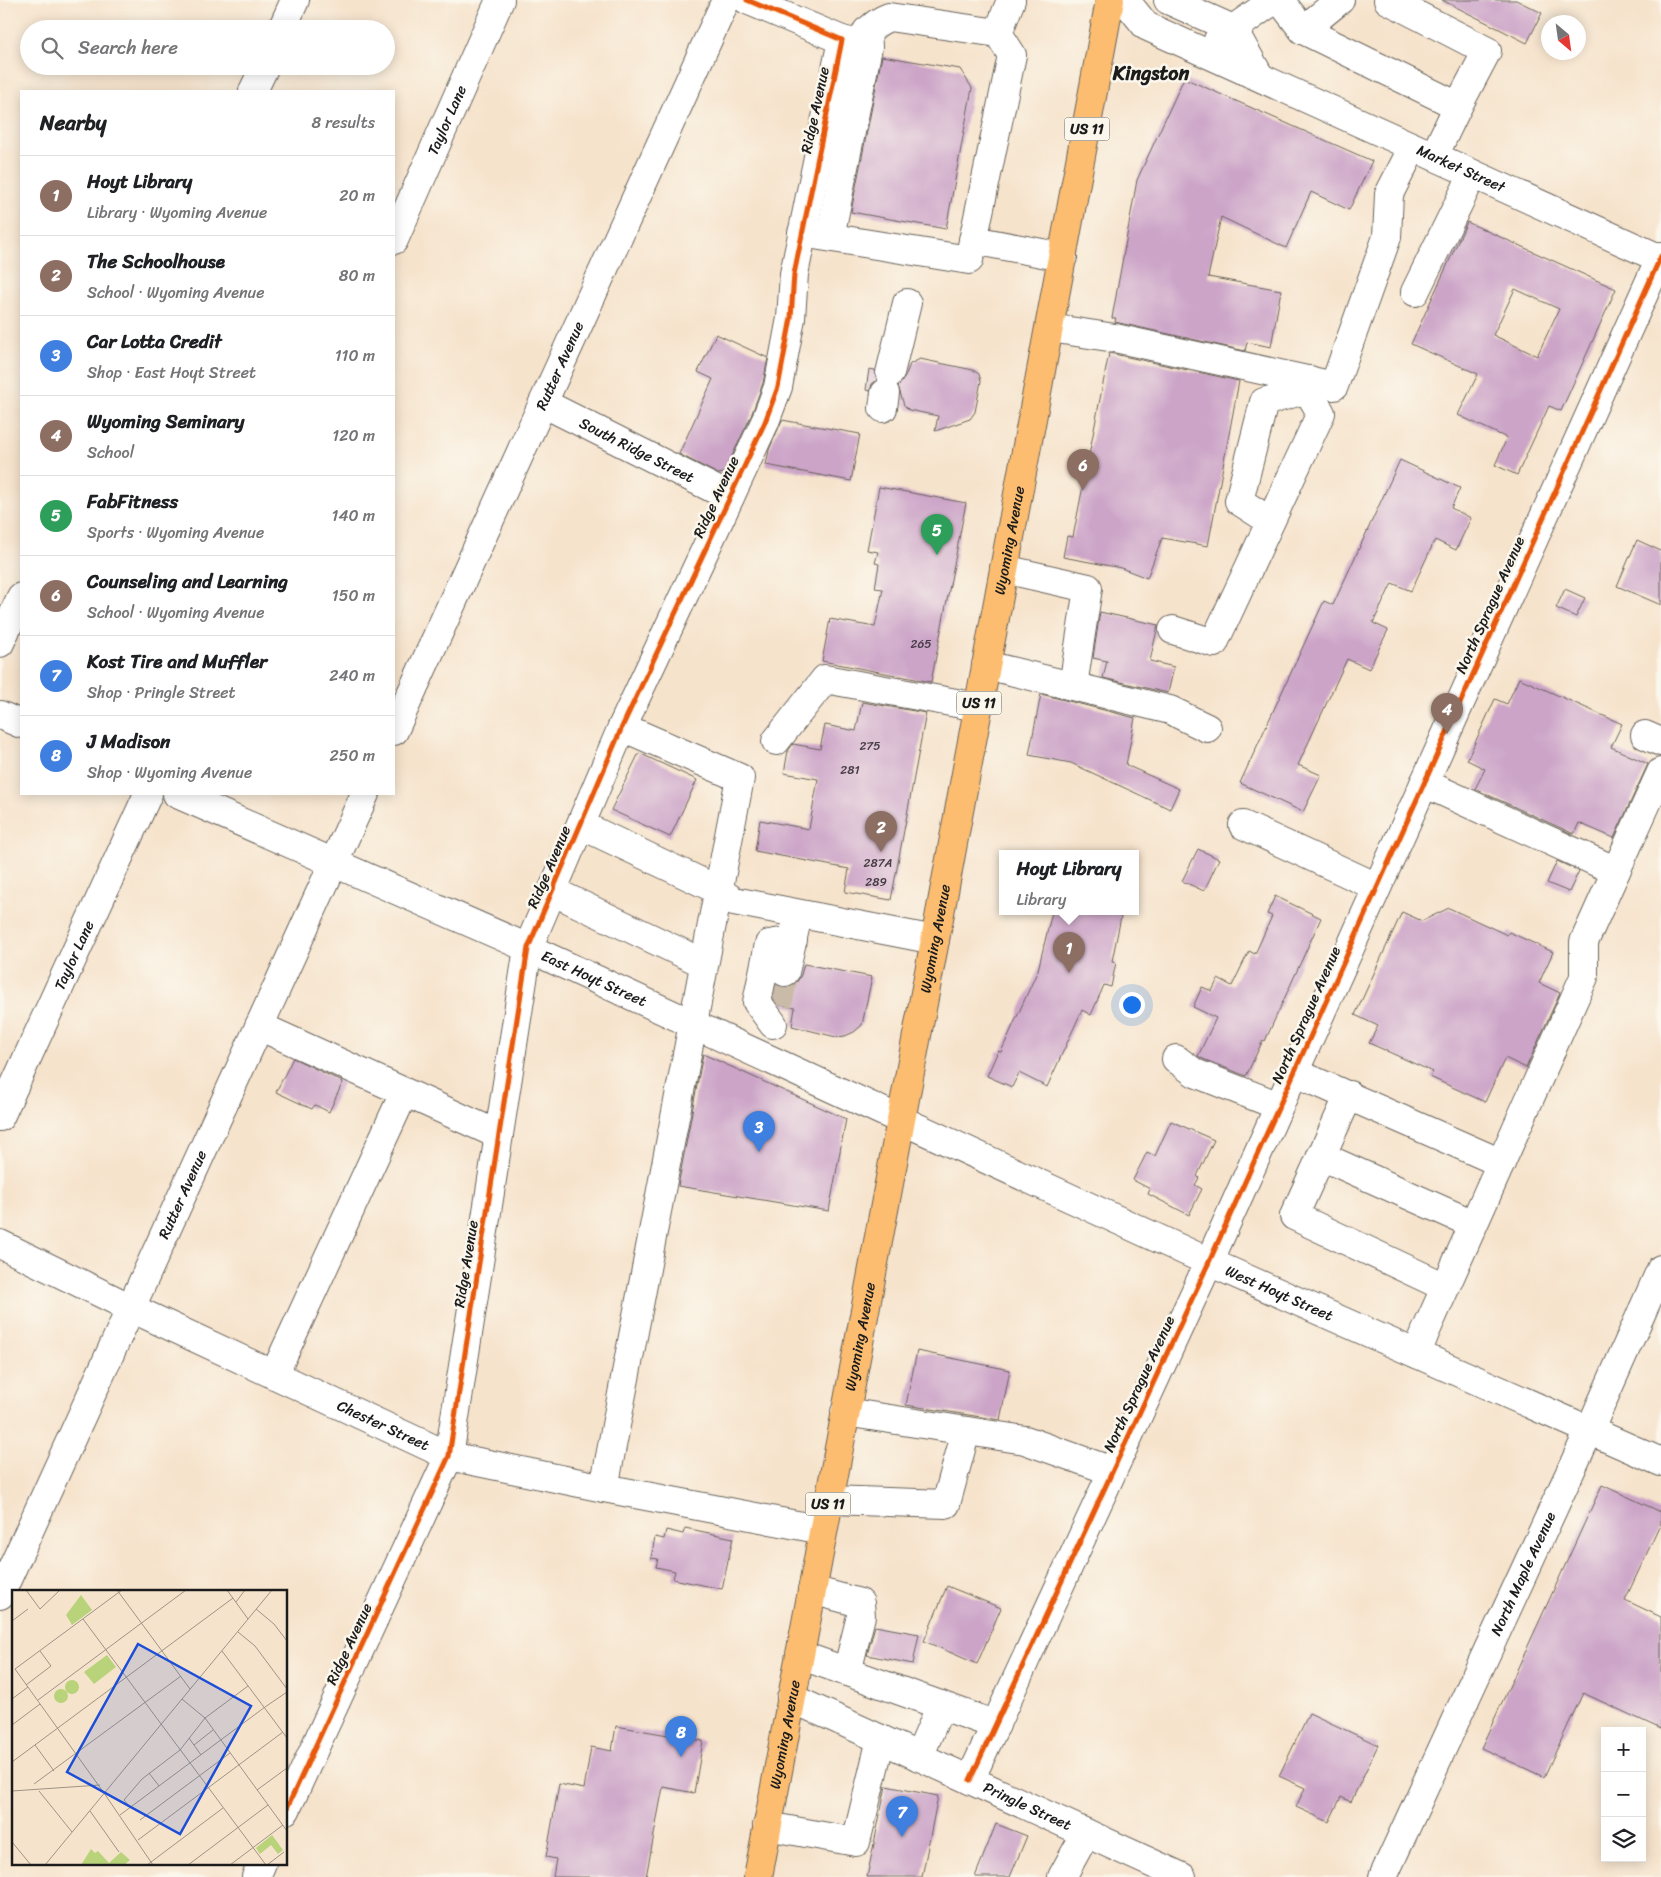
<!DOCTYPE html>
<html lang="en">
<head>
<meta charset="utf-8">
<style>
  body { margin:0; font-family:Sriracha,sans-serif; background:#f2f2f2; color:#202124 }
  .controls { position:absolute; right:15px; bottom:15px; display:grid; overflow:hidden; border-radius:0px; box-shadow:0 2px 12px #0003 }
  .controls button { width:45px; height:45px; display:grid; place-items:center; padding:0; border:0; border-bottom:1px solid #e0e0e0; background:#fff; color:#202124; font:25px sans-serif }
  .compass { position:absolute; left:1541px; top:15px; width:45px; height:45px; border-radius:50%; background:#fff; box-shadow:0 2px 12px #0003; rotate:151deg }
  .you { position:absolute; left:1131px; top:1004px; width:18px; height:18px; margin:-12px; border:4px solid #fff; border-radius:50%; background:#1a73e8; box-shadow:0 0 0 8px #1a73e833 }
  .badge { display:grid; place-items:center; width:32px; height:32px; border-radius:50%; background:#b45309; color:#fff; font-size:16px; font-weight:700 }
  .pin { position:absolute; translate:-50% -41px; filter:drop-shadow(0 1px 2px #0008) }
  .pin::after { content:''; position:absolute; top:26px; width:18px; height:15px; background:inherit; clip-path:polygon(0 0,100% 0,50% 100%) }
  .popup { position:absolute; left:999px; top:850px; width:140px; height:65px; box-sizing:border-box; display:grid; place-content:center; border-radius:0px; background:#fff; filter:drop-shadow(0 1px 4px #0005); font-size:16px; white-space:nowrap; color:#757577 }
  .popup b { font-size:19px; color:#202124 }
  .popup::after { content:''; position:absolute; left:50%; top:100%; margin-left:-10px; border:10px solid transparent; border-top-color:#fff }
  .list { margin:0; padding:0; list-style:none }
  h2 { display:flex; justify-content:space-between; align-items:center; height:65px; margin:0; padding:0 20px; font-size:21px }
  h2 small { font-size:16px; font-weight:400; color:#757577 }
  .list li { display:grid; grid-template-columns:32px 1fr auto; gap:15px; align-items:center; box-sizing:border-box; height:80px; padding:0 20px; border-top:1px solid #e0e0e0 }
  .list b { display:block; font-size:19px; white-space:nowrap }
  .list p { margin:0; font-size:16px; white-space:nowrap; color:#757577 }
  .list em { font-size:16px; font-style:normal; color:#757577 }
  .icon { flex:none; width:28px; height:28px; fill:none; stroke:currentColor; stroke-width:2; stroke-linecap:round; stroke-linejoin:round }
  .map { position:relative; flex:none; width:1661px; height:1877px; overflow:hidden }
  .search { position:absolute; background:#fff; box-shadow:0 2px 12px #0003; left:20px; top:20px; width:375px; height:55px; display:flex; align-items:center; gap:12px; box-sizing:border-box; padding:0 18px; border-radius:28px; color:#757577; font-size:19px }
  .panel { position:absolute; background:#fff; box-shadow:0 2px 12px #0003; left:20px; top:90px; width:375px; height:705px; border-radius:0px }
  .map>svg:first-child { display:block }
  .building { fill:#cca4c8; fill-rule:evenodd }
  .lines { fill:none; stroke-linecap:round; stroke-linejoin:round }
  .minor-tunnel { stroke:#cabba9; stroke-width:28; stroke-dasharray:28 14; stroke-linecap:butt }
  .minor-casing { stroke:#68625a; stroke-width:30 }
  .major-casing { stroke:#68625a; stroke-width:30 }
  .minor { stroke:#fff; stroke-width:28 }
  .major { stroke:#fcbd6f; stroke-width:28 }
  .cycleway-casing { stroke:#fbf7ec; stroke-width:8 }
  .cycleway { stroke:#e8590c; stroke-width:5 }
  .labels { text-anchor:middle; stroke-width:5; stroke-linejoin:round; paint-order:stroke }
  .number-label { font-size:12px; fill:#483e47 }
  .shield { fill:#fbf7ec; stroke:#5f5e5a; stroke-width:1 }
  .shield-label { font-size:14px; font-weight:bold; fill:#1c1c1c }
  .street-label { font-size:15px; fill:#1c1c1c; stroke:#fbf7ec }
  .district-label { font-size:20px; font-weight:bold; fill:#1c1c1c; stroke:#fbf7ec }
  .inset-road { fill:none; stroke:#9f9386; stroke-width:1 }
  .view { fill:#1d4ed8; fill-opacity:0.15; stroke:#1d4ed8; stroke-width:2.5 }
  .inset-edge { fill:none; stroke:#1c1c1c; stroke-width:2.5 }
</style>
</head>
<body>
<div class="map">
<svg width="1661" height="1877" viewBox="0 0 1661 1877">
  <rect width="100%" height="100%" fill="#fbf7ec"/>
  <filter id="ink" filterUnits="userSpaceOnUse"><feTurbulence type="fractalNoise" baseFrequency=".02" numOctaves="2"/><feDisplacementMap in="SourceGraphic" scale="10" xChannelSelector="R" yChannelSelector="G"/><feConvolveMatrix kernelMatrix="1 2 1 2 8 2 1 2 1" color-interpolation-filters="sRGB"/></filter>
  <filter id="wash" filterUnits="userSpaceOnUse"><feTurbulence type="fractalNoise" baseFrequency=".0096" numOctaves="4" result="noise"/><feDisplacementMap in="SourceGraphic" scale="20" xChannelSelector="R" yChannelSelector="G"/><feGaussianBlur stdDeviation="1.12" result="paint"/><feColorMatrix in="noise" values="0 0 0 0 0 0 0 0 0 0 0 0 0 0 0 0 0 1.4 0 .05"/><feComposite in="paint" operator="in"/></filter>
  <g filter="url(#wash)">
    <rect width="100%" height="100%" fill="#f6e3cc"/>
    <g id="blocks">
      <g class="building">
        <path d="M 1442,0 L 1516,0 L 1542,13 L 1527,43 Z"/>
        <path d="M 882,56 L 960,69 L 972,88 L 946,229 L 851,212 Z"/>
        <path d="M 1184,78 L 1372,161 L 1349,210 L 1311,192 L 1286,248 L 1221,217 L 1208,277 L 1281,290 L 1271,347 L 1247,342 L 1245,351 L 1115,322 L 1116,318 L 1112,318 L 1137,180 Z"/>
        <path d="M 1467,222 L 1616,289 L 1561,411 L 1549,406 L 1517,475 L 1495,465 L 1507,438 L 1458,415 L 1478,374 L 1411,344 ZM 1515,289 L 1559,309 L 1537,356 L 1493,335 Z"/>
        <path d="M 716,334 L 768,358 L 763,383 L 751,416 L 724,473 L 718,474 L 679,454 L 713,379 L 698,372 Z"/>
        <path d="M 1109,353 L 1239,381 L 1208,546 L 1162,538 L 1147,578 L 1121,568 L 1063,557 L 1067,536 L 1073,537 Z"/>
        <path d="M 920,359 L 973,370 L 979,374 L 981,381 L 975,412 L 970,419 L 935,431 L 938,416 L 909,410 L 904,405 L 898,386 L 905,377 L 910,364 Z"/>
        <path d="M 869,369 L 875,370 L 877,380 L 872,384 L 870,391 L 866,390 Z"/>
        <path d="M 782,420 L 860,434 L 851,481 L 766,465 L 769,450 Z"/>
        <path d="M 1400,460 L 1460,488 L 1451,508 L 1471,518 L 1456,550 L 1435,540 L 1411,591 L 1392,583 L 1373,623 L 1388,630 L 1369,669 L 1347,659 L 1298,765 L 1321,775 L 1303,812 L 1240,783 L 1324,601 L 1333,605 Z"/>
        <path d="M 879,487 L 966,503 L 931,682 L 822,661 L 830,619 L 875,627 L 883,589 L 875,588 L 879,564 L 875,563 L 878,552 L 867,550 Z"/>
        <path d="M 1637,540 L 1661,551 L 1661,605 L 1617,586 Z"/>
        <path d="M 1565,589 L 1585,598 L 1576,617 L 1556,608 Z"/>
        <path d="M 1100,612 L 1158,625 L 1150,661 L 1174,667 L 1168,693 L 1103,678 L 1107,661 L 1093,658 Z"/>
        <path d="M 1519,678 L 1622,724 L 1611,747 L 1648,764 L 1614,838 L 1579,823 L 1574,834 L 1475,789 L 1485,769 L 1467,760 L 1495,699 L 1507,704 Z"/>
        <path d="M 1041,694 L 1135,718 L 1126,765 L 1179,789 L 1170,809 L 1071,763 L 1029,755 Z"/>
        <path d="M 862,702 L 926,713 L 891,900 L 845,892 L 849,869 L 755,851 L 760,820 L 809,829 L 818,779 L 784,773 L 788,751 L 793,744 L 820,749 L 825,725 L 856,731 Z"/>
        <path d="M 639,753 L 697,780 L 670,837 L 611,810 Z"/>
        <path d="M 1198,849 L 1219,859 L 1204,891 L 1182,881 Z"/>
        <path d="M 1557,861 L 1579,871 L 1569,892 L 1547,883 Z"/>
        <path d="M 1275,896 L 1321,918 L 1265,1041 L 1263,1040 L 1246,1076 L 1203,1059 L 1198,1056 L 1216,1018 L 1193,1007 L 1202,987 L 1212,991 L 1218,979 L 1232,986 L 1249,951 L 1255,954 L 1272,916 L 1267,914 Z"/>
        <path d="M 1449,908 L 1507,935 L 1509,932 L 1553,952 L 1539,983 L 1560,993 L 1526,1068 L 1505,1058 L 1485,1102 L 1430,1077 L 1433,1072 L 1369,1043 L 1378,1026 L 1355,1015 L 1402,912 L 1422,921 Z"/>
        <path d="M 1052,912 L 1122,912 L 1112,961 L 1116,962 L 1111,987 L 1104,985 L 1091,1015 L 1082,1010 L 1047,1087 L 1019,1073 L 1012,1087 L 987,1076 L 998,1051 L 1001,1052 L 1038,970 Z"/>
        <path d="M 804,964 L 872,977 L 862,1025 L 854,1032 L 845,1036 L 836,1037 L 792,1026 L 795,1008 L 779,1005 L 774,998 L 777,985 L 782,987 L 789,987 L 797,982 L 801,975 Z"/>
        <path d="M 703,1054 L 846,1119 L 829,1211 L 678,1186 Z"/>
        <path d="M 293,1058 L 343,1082 L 329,1112 L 315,1105 L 312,1109 L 276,1092 Z"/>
        <path d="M 1171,1121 L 1214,1140 L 1197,1176 L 1199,1178 L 1195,1185 L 1202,1189 L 1189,1215 L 1148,1194 L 1150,1189 L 1133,1180 L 1147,1152 L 1155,1156 Z"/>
        <path d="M 917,1351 L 1010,1370 L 1000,1420 L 906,1405 Z"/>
        <path d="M 1602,1485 L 1661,1512 L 1661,1523 L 1625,1600 L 1661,1617 L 1661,1729 L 1583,1693 L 1544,1777 L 1481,1748 Z"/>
        <path d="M 685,1528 L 733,1538 L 722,1589 L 673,1579 L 675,1571 L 656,1567 L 658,1559 L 651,1558 L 655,1537 L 664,1539 L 666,1530 L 683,1534 Z"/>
        <path d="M 947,1586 L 1001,1608 L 977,1664 L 924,1641 Z"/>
        <path d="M 875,1626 L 919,1634 L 913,1664 L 867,1655 Z"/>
        <path d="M 1309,1713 L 1378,1745 L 1351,1802 L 1341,1797 L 1329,1822 L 1296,1807 L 1305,1788 L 1279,1776 Z"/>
        <path d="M 616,1726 L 703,1741 L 694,1793 L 663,1787 L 646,1877 L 553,1877 L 556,1859 L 546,1857 L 559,1784 L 584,1789 L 591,1747 L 612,1751 Z"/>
        <path d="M 886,1786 L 938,1796 L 922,1877 L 867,1877 Z"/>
        <path d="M 996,1824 L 1027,1836 L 1010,1877 L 975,1877 Z"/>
      </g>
    </g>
  </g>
  <g filter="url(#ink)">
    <use href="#blocks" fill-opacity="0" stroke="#68625a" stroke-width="1"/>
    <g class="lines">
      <path class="minor-tunnel" d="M 778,1005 L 785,972"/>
      <defs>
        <g id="minor">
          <path id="s1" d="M 1125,0 L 1146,26 L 1661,259"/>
          <path d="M 1168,0 L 1233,29 L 1260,77"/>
          <path d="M 1280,0 L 1303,30 L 1340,0"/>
          <path d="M 1388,0 L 1487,51 L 1458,106"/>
          <path d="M 282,29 L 295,0"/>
          <path d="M 1303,30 L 1458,106 L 1434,156"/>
          <path d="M 998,33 L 1011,0"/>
          <path d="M 1218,40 L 1274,0"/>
          <path d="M 253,91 L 265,66"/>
          <path d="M 802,233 L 969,260 L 1012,55 L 998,33 L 889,17 C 874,23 868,30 859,44 L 842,40"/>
          <path d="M 830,237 L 868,47 L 867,31"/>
          <path id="s2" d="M 394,240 L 500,0"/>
          <path d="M 973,240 L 1063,257"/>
          <path d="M 1415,292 L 1473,174"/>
          <path d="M 1050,328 L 1115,338 L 1334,386 L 1387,237 L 1389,194 L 1413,147"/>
          <path d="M 890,373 L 907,303"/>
          <path id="s3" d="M 543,403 L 730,497"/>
          <path d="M 883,408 L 885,393"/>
          <path d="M 1270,521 L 1239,501 L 1264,402 L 1307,389"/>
          <path d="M 1004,569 L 1088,588 L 1073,686"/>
          <path d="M 1173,630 L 1214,643 L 1321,413 L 1307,389 L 1310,380"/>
          <path d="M 0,643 L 21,597"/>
          <path d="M 986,665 L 1170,710 L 1207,728"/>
          <path d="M 0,715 L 21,724"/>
          <path id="s4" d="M 394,731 L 726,0"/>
          <path d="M 1645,735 L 1661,742"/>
          <path d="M 776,741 L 825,679 L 978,707"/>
          <path d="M 1424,783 L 1616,871 L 1661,772"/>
          <path id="s5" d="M 177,794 L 528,948 L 1209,1262 L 1661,1462"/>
          <path d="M 581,825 L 718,890 L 734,901 L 935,940"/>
          <path d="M 1243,825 L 1377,887"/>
          <path d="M 552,891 L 703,963"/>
          <path d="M 785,972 L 796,924"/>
          <path d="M 773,1024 L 757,1002 L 769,944 L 793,940"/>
          <path d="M 259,1026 L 499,1135"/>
          <path d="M 1176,1059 L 1195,1073 L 1279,1106"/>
          <path d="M 1294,1072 L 1501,1163"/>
          <path d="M 1349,1095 L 1294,1216 L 1445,1287"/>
          <path id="s6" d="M 0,1117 L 148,794"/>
          <path d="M 1321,1156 L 1473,1224"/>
          <path id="s7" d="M 0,1244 L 131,1308 L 449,1456 L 604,1488 L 823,1530"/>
          <path d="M 1417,1354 L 1425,1333 L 1584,977 L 1584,942 L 1616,871"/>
          <path d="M 274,1375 L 404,1093"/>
          <path d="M 845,1412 L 1025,1440 L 1112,1471"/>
          <path d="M 604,1488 L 740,778 L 622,727"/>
          <path d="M 829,1500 L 946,1504 L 966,1431"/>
          <path d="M 812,1590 L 860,1603 L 861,1616 L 847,1672"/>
          <path id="s8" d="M 0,1595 L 365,794"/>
          <path d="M 800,1655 L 996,1725"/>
          <path id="s9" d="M 791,1698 L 1182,1877"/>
          <path d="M 919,1757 L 941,1705"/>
          <path d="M 970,1780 L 1209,1262 L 1661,256"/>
          <path d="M 286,1810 L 449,1456 L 528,948 L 622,727 L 730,497 L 765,422 L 778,387 L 791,318 L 794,274 L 842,40 L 747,0"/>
          <path d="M 767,1826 L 856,1842 L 881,1739"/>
          <path d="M 256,1877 L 262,1863"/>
          <path d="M 1062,1877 L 1086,1833"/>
          <path id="s10" d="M 1383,1877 L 1590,1429 L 1661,1269"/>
        </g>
        <g id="major">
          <path id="s11" d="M 758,1877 L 935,940 L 1110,0"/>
        </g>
      </defs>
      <use href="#minor" class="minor-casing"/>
      <use href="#major" class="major-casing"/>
      <use href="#minor" class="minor"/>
      <use href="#major" class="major"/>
      <defs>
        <g id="cycleway">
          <path d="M 970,1780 L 1209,1262 L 1661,256"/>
          <path d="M 286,1810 L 449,1456 L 528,948 L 622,727 L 730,497 L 765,422 L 778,387 L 791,318 L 794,274 L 842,40 L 747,0"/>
        </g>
      </defs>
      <use href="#cycleway" class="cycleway-casing"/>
      <use href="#cycleway" class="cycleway"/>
    </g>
  </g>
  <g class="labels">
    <g class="number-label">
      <text x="921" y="648">265</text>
      <text x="870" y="750">275</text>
      <text x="850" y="774">281</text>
      <text x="878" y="867">287A</text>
      <text x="876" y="886">289</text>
    </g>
    <g class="shield">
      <rect x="1064.5" y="117.5" width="45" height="23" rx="4"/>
      <rect x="956.5" y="691.5" width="45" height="23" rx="4"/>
      <rect x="805.5" y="1492.5" width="45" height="23" rx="4"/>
    </g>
    <g class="shield-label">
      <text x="1087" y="134">US 11</text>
      <text x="979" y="708">US 11</text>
      <text x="828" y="1509">US 11</text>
    </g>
    <g class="street-label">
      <text transform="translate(815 110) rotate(-78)" y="5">Ridge Avenue</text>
      <text dy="5" stroke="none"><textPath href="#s2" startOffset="131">Taylor Lane</textPath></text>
      <text dy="5" stroke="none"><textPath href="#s1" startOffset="379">Market Street</textPath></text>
      <text dy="5" stroke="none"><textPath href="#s4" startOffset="401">Rutter Avenue</textPath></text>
      <text dy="5" stroke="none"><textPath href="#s3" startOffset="105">South Ridge Street</textPath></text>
      <text transform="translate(716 497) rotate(-65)" y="5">Ridge Avenue</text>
      <text dy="5" stroke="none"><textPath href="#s11" startOffset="1360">Wyoming Avenue</textPath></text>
      <text transform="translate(1490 605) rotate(-66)" y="5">North Sprague Avenue</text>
      <text transform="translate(549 867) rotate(-67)" y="5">Ridge Avenue</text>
      <text dy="5" stroke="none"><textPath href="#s11" startOffset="955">Wyoming Avenue</textPath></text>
      <text dy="5" stroke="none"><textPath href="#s6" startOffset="178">Taylor Lane</textPath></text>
      <text dy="5" stroke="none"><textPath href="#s5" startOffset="456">East Hoyt Street</textPath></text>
      <text transform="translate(1306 1015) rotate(-66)" y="5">North Sprague Avenue</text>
      <text dy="5" stroke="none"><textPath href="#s8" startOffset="440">Rutter Avenue</textPath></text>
      <text transform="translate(466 1264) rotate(-81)" y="5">Ridge Avenue</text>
      <text dy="5" stroke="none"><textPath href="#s5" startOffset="1210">West Hoyt Street</textPath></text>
      <text dy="5" stroke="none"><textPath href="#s11" startOffset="550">Wyoming Avenue</textPath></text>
      <text transform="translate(1139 1384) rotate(-65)" y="5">North Sprague Avenue</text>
      <text dy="5" stroke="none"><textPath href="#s7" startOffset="424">Chester Street</textPath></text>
      <text dy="5" stroke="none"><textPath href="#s10" startOffset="334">North Maple Avenue</textPath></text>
      <text transform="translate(349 1644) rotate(-65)" y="5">Ridge Avenue</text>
      <text dy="5" stroke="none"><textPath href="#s11" startOffset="145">Wyoming Avenue</textPath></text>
      <text dy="5" stroke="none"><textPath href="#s9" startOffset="260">Pringle Street</textPath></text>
    </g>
    <g class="district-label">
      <text x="1151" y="80">Kingston</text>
    </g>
  </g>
  <g transform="translate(12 1590)">
    <rect width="275" height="275" fill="#f6e3cc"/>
    <path d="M 69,5 L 80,20 L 60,35 L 54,25 ZM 95,65 L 104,77 L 82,94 L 72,82 ZM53 97a7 7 0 1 1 14 0a7 7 0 1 1-14 0ZM42 106a7 7 0 1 1 14 0a7 7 0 1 1-14 0ZM 260,245 L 271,260 L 266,264 L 259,255 L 248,264 L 244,258 ZM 79,259 L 83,263 L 86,261 L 97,273 L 109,262 L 118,270 L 112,275 L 69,275 Z" fill="#b8d379"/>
    <path class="inset-road" d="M 14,0 L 28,19 L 48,0M 105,0 L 178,99M 215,0 L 236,29M 224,12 L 233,0M 244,19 L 262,34 L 275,51M 71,29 L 254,275M 0,31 L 16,19M 226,42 L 243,56 L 275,99M 210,61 L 275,148M 14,95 L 39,76 L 28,61M 0,109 L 16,97M 170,109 L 193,128 L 275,241M 26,110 L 174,0M 253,117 L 275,102M 0,135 L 28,114M 177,148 L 189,165M 23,155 L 42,181M 182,155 L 201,140M 0,172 L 221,8M 137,183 L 147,196M 22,194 L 169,86M 245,200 L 275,178M 0,201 L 88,195M 27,201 L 60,242M 92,203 L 3,79 L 110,0M 92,203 L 141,275M 118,217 L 112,210 L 130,189 L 168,160 L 193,128 L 236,96M 78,221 L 107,262M 108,225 L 253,117M 128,230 L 218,163M 126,250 L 271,142M 0,252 L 19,275M 33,275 L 260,0M 135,275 L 211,218M 176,275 L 256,215M 218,275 L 271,235M 255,275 L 272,262"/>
    <path class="view" d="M 126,54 L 239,116 L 168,244 L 55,182 Z"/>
    <rect width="275" height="275" class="inset-edge"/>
  </g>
</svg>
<div class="controls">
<button>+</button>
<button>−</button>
<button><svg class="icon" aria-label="layers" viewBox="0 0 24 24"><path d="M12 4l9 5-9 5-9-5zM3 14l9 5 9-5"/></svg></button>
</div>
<svg class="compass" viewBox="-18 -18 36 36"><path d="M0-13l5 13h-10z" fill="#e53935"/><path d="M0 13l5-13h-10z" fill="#757577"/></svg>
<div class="you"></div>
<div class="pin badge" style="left:1069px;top:973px;background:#8d6e63">1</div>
<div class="popup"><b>Hoyt Library</b>Library</div>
<div class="pin badge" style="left:881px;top:852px;background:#8d6e63">2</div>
<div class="pin badge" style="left:759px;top:1152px;background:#3f7fe0">3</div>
<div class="pin badge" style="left:1447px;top:734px;background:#8d6e63">4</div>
<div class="pin badge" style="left:937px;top:555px;background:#2e9e5b">5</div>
<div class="pin badge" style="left:1083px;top:490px;background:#8d6e63">6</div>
<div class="pin badge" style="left:902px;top:1837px;background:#3f7fe0">7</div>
<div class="pin badge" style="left:681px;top:1757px;background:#3f7fe0">8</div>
<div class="search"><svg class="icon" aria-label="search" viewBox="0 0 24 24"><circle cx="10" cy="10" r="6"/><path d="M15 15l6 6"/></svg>Search here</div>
<section class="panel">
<h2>Nearby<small>8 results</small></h2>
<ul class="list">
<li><span class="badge" style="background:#8d6e63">1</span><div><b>Hoyt Library</b><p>Library · Wyoming Avenue</p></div><em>20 m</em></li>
<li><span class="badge" style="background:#8d6e63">2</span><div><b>The Schoolhouse</b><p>School · Wyoming Avenue</p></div><em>80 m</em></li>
<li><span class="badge" style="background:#3f7fe0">3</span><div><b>Car Lotta Credit</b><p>Shop · East Hoyt Street</p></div><em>110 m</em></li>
<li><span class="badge" style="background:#8d6e63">4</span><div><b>Wyoming Seminary</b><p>School</p></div><em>120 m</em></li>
<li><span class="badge" style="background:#2e9e5b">5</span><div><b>FabFitness</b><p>Sports · Wyoming Avenue</p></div><em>140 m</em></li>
<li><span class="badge" style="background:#8d6e63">6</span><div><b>Counseling and Learning</b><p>School · Wyoming Avenue</p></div><em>150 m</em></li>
<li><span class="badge" style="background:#3f7fe0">7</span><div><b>Kost Tire and Muffler</b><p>Shop · Pringle Street</p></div><em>240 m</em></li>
<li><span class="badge" style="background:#3f7fe0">8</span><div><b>J Madison</b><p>Shop · Wyoming Avenue</p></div><em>250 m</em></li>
</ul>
</section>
</div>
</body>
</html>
